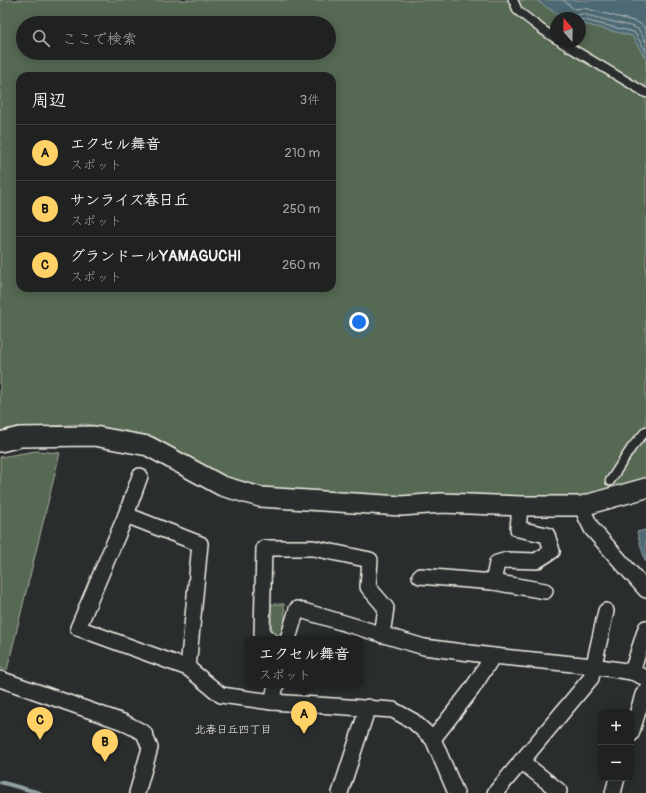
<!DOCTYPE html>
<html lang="ja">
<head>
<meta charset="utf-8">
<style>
  body { margin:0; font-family:Pangolin,"Klee One",sans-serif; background:#2d2f2f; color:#f1f3f6 }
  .controls { position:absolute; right:12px; bottom:12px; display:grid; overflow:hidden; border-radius:8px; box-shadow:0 2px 10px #0003 }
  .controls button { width:36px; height:36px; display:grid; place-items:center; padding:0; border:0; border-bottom:1px solid #3d3f40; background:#202222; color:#f1f3f6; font:20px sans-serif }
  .compass { position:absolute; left:550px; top:12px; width:36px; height:36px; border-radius:50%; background:#202222; box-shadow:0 2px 10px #0003; rotate:340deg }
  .you { position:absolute; left:359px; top:322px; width:14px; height:14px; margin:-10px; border:3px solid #fff; border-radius:50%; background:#1a73e8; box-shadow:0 0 0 6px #1a73e833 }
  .badge { display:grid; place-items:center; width:26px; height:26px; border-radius:50%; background:#ffd166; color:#111; font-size:13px; font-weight:700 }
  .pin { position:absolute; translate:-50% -33px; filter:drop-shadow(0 1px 2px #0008) }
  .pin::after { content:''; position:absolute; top:21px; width:14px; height:12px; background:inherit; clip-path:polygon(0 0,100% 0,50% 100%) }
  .popup { position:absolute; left:245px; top:636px; width:118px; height:52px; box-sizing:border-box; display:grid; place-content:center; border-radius:8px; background:#202222; filter:drop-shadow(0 1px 3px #0005); font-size:13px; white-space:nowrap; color:#a2a4a5 }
  .popup b { font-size:15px; color:#f1f3f6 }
  .popup::after { content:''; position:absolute; left:50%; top:100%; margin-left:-8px; border:8px solid transparent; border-top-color:#202222 }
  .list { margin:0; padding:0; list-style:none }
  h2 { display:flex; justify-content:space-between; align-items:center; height:52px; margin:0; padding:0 16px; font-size:17px }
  h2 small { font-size:13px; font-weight:400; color:#a2a4a5 }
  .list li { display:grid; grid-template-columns:26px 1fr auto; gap:12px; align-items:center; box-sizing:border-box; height:56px; padding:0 16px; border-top:1px solid #3d3f40 }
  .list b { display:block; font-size:15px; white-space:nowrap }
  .list p { margin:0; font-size:13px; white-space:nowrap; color:#a2a4a5 }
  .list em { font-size:13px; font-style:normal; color:#a2a4a5 }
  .icon { flex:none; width:22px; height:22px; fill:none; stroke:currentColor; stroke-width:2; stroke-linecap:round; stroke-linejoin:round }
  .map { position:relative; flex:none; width:646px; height:793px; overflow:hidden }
  .search { position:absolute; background:#202222; box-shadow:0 2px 10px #0003; left:16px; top:16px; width:320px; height:44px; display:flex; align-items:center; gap:10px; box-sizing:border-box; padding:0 14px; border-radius:22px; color:#a2a4a5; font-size:15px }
  .panel { position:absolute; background:#202222; box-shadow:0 2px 10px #0003; left:16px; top:72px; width:320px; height:220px; border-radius:12px }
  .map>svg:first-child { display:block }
  .green { fill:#576953; stroke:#a6ad9e; fill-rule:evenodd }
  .water { fill:#4e6973; stroke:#909fa2 }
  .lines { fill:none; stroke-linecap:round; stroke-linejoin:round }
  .shore { stroke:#b2bbb9; stroke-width:1 }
  .stream { stroke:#909fa2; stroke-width:4 }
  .service-casing { stroke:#f4f1e8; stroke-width:11 }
  .minor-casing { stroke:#f4f1e8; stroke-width:18 }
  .tertiary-casing { stroke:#f4f1e8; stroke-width:22 }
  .service { stroke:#2a2d2e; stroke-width:8 }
  .minor { stroke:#2a2d2e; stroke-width:15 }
  .tertiary { stroke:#2a2d2e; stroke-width:19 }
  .labels { text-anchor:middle; stroke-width:3.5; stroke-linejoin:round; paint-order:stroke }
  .neighbourhood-label { font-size:11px; fill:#f4f1e8; stroke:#2a2d2e }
</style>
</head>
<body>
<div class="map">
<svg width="646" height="793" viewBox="0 0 646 793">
  <rect width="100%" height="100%" fill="#2a2d2e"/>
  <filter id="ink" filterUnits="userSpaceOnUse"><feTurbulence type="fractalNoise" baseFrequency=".025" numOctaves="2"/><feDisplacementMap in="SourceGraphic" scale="8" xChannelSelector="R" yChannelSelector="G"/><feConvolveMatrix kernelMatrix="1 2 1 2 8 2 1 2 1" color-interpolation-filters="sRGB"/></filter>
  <g filter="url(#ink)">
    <g class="green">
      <path d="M 0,0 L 646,0 L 646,482 L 581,497 L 419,496 L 323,493 L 246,485 L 211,472 L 154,437 L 86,424 L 8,429 L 0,431 ZM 556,18 L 580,18 L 580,42 L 556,42 ZM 23,23 L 329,23 L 329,53 L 23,53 ZM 20,76 L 332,76 L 332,288 L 20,288 Z"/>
      <path d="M 36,451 L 60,453 L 7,670 L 0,668 L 0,457 Z"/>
      <path d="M 269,604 L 284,604 L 285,619 L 287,622 L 286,631 L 277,635 C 267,624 269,617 269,604 Z"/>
    </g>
    <g class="water">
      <path d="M 536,0 L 646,0 L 646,59 L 632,36 L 580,23 L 580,18 L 563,18 Z"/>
      <path d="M 646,530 L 646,561 L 645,561 L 637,532 Z"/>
    </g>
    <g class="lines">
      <g class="shore">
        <path d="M 563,0 L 574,9 L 584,8 L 637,22 L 642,25 L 646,30"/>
        <path d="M 573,18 L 577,15 L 582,14 L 634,27 L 639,30 L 646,42"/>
        <path d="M 580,19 L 634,32 L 646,51"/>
      </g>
      <path class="stream" d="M 0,782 L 40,793"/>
      <defs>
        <g id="service">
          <path d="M 513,0 L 518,11 L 540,28 L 556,39"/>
          <path d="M 561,42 L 646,93"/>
          <path d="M 610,481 L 632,447 L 646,431"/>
        </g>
        <g id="minor">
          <path d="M 140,476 L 126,515 L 78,628 L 188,668"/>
          <path d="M 582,506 L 586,517 L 592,529 L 646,590"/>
          <path d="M 126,515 L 200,544 L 188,668 L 221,695 L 272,702 L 393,710 L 413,721 L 433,739 L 456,793"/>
          <path d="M 420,576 L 493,582 L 545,591"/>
          <path d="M 493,582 L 497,563 L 507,560 L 536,561 L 552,551 L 547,535 L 518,529 L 520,506"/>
          <path d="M 646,628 L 632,672 L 646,678"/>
          <path d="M 269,639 L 262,634 L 264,548 L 313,548 L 370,560 L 368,587 L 386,608 L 382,635"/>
          <path d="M 288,639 L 297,609 L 424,647 L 493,656 L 593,666 L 632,672"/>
          <path d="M 0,679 L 123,722 L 144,733 L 150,748 L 137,793"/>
          <path d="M 272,702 L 276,685"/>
          <path d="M 631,734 L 643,695 L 646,691"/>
          <path d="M 433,739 L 472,689 L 493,656"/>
          <path d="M 521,761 L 559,791"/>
          <path d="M 340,793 L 368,707"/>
          <path d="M 495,793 L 591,678 L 606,611"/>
          <path d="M 613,793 L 617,778"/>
        </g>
        <path id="tertiary" d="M 0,442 L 20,437 L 94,436 L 148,446 L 222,486 L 260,497 L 401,506 L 442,503 L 520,506 L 582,506 L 646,488"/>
      </defs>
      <use href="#service" class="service-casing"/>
      <use href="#minor" class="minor-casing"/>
      <use href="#tertiary" class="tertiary-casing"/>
      <use href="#service" class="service"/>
      <use href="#minor" class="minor"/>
      <use href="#tertiary" class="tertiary"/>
    </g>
  </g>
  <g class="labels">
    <g class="neighbourhood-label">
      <text x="233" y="733">北春日丘四丁目</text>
    </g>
  </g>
</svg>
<div class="controls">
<button>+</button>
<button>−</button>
</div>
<svg class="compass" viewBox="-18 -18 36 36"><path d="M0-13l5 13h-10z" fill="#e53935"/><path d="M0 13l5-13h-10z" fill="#a2a4a5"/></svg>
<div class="you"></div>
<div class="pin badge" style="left:304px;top:734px">A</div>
<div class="popup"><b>エクセル舞音</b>スポット</div>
<div class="pin badge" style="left:105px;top:762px">B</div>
<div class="pin badge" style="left:40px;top:740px">C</div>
<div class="search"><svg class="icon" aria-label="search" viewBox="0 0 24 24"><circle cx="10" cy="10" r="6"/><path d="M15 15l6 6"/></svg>ここで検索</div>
<section class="panel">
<h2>周辺<small>3件</small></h2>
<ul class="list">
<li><span class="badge">A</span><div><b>エクセル舞音</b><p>スポット</p></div><em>210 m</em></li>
<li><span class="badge">B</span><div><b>サンライズ春日丘</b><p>スポット</p></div><em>250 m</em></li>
<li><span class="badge">C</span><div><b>グランドールYAMAGUCHI</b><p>スポット</p></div><em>260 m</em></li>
</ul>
</section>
</div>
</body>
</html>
